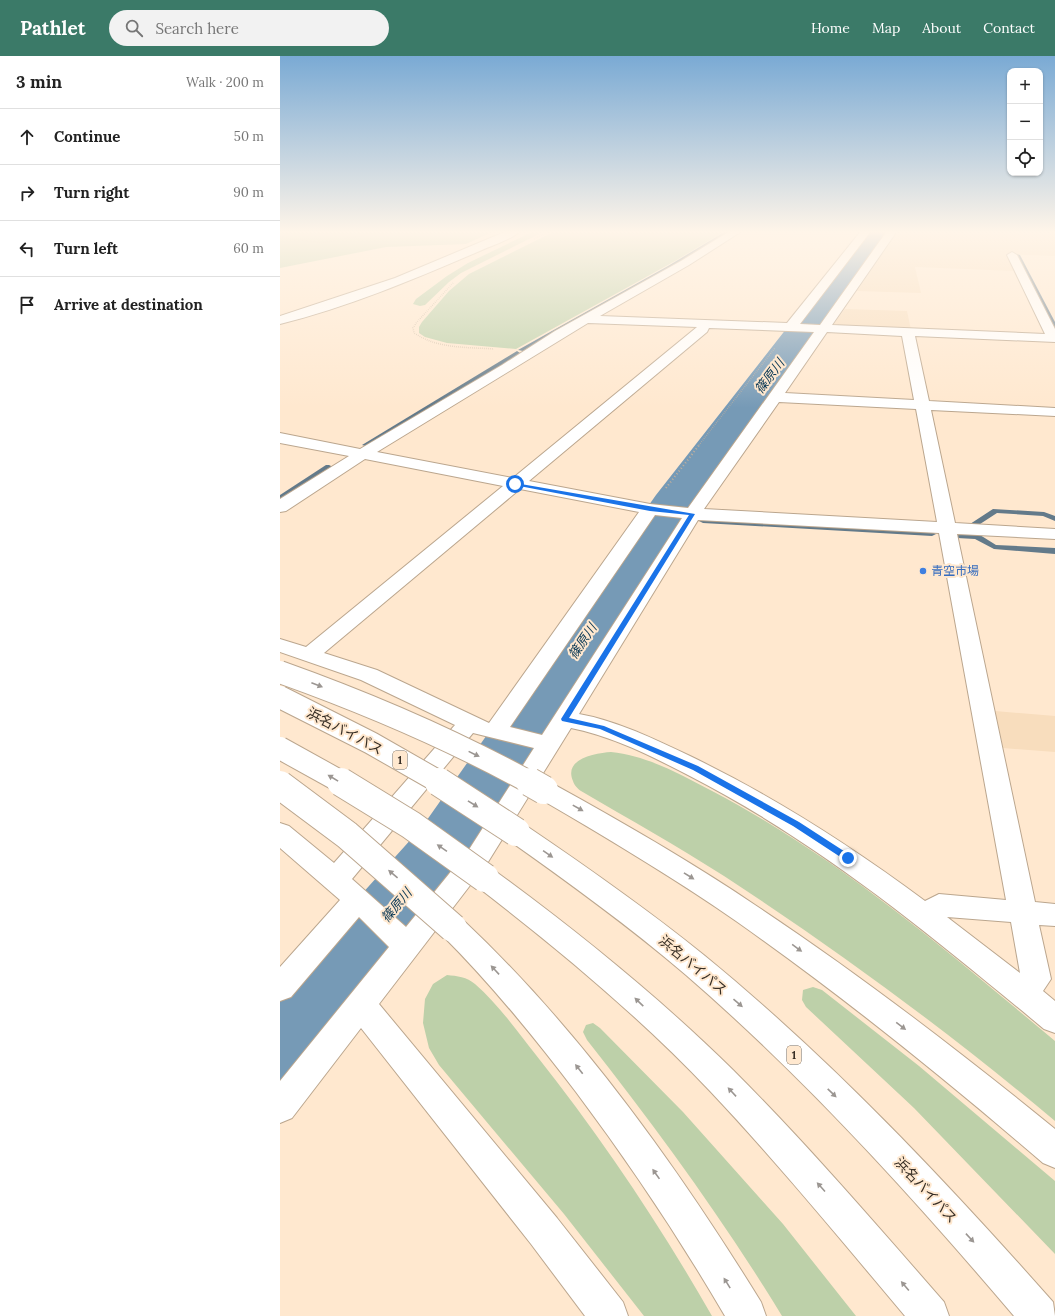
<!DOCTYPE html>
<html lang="en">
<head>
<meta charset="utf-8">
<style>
  body { margin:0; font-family:Lora,"Noto Sans JP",serif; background:#f2f2f2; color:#222 }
  .controls { position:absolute; right:12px; top:12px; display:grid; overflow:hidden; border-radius:8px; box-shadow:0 1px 3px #0004 }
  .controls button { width:36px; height:36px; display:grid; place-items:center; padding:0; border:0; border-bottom:1px solid #e0e0e0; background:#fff; color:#222; font:20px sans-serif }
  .stop { position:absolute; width:12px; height:12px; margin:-9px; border:3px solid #1a73e8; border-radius:50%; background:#fff }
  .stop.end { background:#1a73e8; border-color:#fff; box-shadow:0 1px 4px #0008 }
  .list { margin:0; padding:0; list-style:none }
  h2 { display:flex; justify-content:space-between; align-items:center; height:52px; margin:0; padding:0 16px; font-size:17px }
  h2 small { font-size:13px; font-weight:400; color:#767676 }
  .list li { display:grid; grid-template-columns:26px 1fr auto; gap:12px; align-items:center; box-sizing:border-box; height:56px; padding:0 16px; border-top:1px solid #e0e0e0 }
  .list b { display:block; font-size:15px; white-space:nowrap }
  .list em { font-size:13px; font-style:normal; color:#767676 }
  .icon { flex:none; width:22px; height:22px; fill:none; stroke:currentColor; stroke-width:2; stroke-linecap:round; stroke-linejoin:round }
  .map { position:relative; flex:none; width:775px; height:1260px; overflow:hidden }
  header { display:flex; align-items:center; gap:24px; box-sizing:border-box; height:56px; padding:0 20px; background:#3b7a68; color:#fff }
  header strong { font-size:19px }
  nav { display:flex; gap:22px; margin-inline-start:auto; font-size:14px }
  .search { width:280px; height:36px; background:#f2f2f2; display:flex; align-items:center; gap:10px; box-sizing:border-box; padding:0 14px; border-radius:22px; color:#767676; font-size:15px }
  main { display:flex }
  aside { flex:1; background:#fff }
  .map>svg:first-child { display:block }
  .built { fill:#f8ddbd }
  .green { fill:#bdd0a9 }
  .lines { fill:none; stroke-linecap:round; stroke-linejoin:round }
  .stream { fill:#637a8a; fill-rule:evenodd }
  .river { fill:#769ab6; fill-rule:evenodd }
  .minor-casing { stroke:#bba68e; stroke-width:2 }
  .highway-casing { stroke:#bba68e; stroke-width:2 }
  .path-far1 { stroke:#c3b09c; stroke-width:1.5; stroke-dasharray:0.5 1.5; stroke-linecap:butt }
  .path { stroke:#c3b09c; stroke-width:2; stroke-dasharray:1 2.5; stroke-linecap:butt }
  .minor { fill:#fff; fill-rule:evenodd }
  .highway { fill:#fff; fill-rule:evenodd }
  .highway-bridge-far1-casing { stroke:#bba68e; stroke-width:24; stroke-linecap:butt }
  .highway-bridge-casing { stroke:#bba68e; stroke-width:30; stroke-linecap:butt }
  .highway-bridge-far1 { stroke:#fff; stroke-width:22 }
  .highway-bridge { stroke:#fff; stroke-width:28 }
  .oneway { fill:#9b9692 }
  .route { fill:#1a73e8 }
  .shop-dot { fill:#3f7fe0; stroke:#ffe8cf; stroke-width:1.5 }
  .labels { text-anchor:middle; stroke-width:4; stroke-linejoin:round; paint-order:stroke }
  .shield { fill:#ffe8cf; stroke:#736658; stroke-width:1 }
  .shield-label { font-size:11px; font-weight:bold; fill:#372e25 }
  .shop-label { font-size:12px; fill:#366cbe; stroke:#ffe8cf; text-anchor:start }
  .water-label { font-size:13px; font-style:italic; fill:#0a3855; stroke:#ffe8cf }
  .near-street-label { font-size:14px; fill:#372e25; stroke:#ffe8cf }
</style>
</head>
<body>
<header>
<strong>Pathlet</strong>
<div class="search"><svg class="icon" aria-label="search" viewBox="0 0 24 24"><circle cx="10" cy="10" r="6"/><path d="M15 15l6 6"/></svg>Search here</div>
<nav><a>Home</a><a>Map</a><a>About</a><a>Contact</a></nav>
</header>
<main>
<aside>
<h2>3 min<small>Walk · 200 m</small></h2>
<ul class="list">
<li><svg class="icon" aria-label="ahead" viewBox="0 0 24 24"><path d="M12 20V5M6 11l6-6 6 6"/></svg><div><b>Continue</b></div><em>50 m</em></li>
<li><svg class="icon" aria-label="right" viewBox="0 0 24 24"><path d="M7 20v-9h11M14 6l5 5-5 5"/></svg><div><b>Turn right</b></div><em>90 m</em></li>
<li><svg class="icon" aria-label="left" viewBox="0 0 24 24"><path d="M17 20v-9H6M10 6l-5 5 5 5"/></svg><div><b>Turn left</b></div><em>60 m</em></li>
<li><svg class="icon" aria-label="arrive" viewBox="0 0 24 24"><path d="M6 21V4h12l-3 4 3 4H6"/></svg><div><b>Arrive at destination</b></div></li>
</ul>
</aside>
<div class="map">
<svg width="775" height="1260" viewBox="0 0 775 1260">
  <rect width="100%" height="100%" fill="#ffe8cf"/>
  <g class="built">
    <path d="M 618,175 L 775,175 L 775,200 L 727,198 L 735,215 L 635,211 L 641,237 L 577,235 Z"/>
    <path d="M 565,253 L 627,255 L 631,274 L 553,269 Z"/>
    <path d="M 715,655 L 775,660 L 775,696 L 723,692 Z"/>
  </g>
  <g class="green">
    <path d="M 0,175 L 214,175 L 186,188 L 106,191 L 0,212 Z"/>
    <path d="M 254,175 L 265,175 L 181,217 L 169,226 L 145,249 L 140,250 L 133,248 L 136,243 L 167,220 L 188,207 Z"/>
    <path d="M 275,175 L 445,175 L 395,205 L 236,293 L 167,287 L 145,281 L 139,277 L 139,271 L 142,266 L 169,235 L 189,218 Z"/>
    <path d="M 212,690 L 242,705 L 184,795 L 129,862 L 103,837 L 149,784 Z"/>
    <path d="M 331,696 C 369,700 401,719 434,736 C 559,802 667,895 775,985 L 775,1065 C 670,977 559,895 444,820 C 397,790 349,763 301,735 C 298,733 294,729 293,725 C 283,702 317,697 331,696 Z"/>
    <path d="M 167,919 C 177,920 187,921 195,928 C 218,948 237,975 256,999 C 321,1081 380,1169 432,1260 L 364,1260 L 284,1158 L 159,1009 L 149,992 L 143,967 L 145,943 L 153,928 Z"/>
    <path d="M 533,931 L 542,934 L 639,1010 L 775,1125 L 775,1198 L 634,1052 L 526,951 L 522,944 L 523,934 Z"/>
    <path d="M 313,967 L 320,972 L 403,1056 L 503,1168 L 576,1260 L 502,1260 C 443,1163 377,1073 307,984 L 303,976 L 306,969 Z"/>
  </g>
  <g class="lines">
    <g class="stream">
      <path d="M 446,175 L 451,175 L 392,212 L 243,295 L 238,294 L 388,210 Z"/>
      <path d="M 736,198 L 740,199 L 775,266 L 775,274 L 772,272 Z"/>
      <path d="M 237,295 L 240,297 L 239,298 L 170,342 L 89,391 L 82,389 Z"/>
      <path d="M 46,409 L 49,409 L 53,411 L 0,444 L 0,439 Z"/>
      <path d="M 713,453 L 764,456 L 775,460 L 775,465 L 763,460 L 717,457 L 697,470 L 691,470 L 690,468 Z"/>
      <path d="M 380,461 L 395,462 L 399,464 C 395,468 386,466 380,465 Z"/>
      <path d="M 420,463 L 652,476 L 656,478 L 652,480 L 423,467 L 419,465 Z"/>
      <path d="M 677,478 L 700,479 L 716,489 L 775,492 L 775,498 L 714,493 L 695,483 L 677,482 Z"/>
    </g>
    <path class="river" d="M 583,175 L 610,175 L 413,451 L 190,807 L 29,1015 L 0,1026 L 0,929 L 142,771 L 376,439 Z"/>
    <defs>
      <g id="minor">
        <path d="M 227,175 L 240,175 C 233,183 211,190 202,194 C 137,222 69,251 0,268 L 0,260 L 115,222 Z"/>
        <path d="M 450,175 L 462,175 L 409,209 L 320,260 L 507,267 L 581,175 L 591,175 L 520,268 L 540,269 L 607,175 L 617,175 L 552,269 L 765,278 L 727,199 L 732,196 L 737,199 L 775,273 L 775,286 L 635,280 L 649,345 L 775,352 L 775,360 L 651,354 L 675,467 L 775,473 L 775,483 L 677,478 L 755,846 L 775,848 L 775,870 L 759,869 L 771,923 L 763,935 L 775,945 L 775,977 L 764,973 C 652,880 539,786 408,719 C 371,700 332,680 291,672 L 208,806 L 99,948 L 277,1162 L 343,1246 L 348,1260 L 305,1260 L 251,1188 L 81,972 L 12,1062 L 0,1067 L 0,1025 L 109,891 L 79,861 L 11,941 L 0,945 L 0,911 L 60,844 L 0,792 L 0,767 L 9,770 L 54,807 L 175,669 L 81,624 L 0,596 L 0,583 L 26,591 L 223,430 L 85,403 L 6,455 L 0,456 L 0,443 L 69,400 L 0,387 L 0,377 L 80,393 L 222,309 L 275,275 L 401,205 ZM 308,267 L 417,271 L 233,422 L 97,396 ZM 429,272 L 534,276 L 408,452 L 370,448 L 249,425 L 427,276 ZM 547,276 L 622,280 L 634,344 L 505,337 ZM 499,346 L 636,353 L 657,466 L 424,453 ZM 240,433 L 359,456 L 209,667 L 97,614 L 44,597 ZM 375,459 L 402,462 L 262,679 L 230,671 ZM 418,464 L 659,477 L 726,844 L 659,838 L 645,845 C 571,790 493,740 410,700 C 374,683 338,665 299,658 ZM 193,677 L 254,692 L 190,792 L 126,871 L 72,823 ZM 667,861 L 731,866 L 740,917 Z"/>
      </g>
      <g id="highway">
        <path d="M 264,725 L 273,728 C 342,766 410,805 475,849 C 579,918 678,994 775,1073 L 775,1112 L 763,1107 C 664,1022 563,940 456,865 C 391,820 324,780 255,740 L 252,734 L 255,728 Z"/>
        <path d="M 236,766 L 245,769 C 307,811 367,853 425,900 C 552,1004 665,1124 773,1246 L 775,1260 L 734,1260 C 632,1140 525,1022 406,919 C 349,870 288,826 227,783 L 223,776 L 227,769 Z"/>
        <path d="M 205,811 L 215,815 C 298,876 379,941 453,1014 C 527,1088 595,1167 664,1246 L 669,1260 L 625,1260 C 561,1184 498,1107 430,1035 C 359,960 278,893 195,829 L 191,822 L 195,815 Z"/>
        <path d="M 173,860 L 183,864 C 300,974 397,1110 481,1246 L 486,1260 L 445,1260 C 400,1183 350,1108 296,1036 C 255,982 212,929 163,880 L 159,872 L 163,864 Z"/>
      </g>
    </defs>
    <use href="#minor" class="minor-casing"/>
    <use href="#highway" class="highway-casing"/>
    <g class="path-far1">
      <path d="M 0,181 L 42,187 L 105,175"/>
      <path d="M 254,183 L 270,175"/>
      <path d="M 173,227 L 137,266 L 133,272 L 134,277 C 158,293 186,291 214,293"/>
      <path d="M 419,389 L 495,292"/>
    </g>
    <path class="path" d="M 386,432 L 420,388"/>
    <use href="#minor" class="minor"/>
    <use href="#highway" class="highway"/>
    <defs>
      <g id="highway-bridge-far1">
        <path d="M 0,616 C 87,647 171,683 251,727"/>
        <path d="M 0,641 L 91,687 L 161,727"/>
        <path d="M 0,692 L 63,727"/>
      </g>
      <g id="highway-bridge">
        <path d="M 61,726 L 131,769 L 205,822"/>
        <path d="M 159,726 L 236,776"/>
        <path d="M 250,726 L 264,734"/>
        <path d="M 0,729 L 67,779 L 173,872"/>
      </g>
    </defs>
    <use href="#highway-bridge-far1" class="highway-bridge-far1-casing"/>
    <use href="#highway-bridge" class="highway-bridge-casing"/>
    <use href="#highway-bridge-far1" class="highway-bridge-far1"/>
    <use href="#highway-bridge" class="highway-bridge"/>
  </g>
  <defs><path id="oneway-solid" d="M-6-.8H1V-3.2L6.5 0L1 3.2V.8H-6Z"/></defs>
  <g class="oneway">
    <use href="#oneway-solid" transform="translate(37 629) rotate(21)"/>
    <use href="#oneway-solid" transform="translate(194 698) rotate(26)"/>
    <use href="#oneway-solid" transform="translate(53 722) rotate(-149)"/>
    <use href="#oneway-solid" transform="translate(193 748) rotate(32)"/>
    <use href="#oneway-solid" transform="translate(298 752) rotate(29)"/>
    <use href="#oneway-solid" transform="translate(162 792) rotate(-146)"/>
    <use href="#oneway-solid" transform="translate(268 798) rotate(35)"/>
    <use href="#oneway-solid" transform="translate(113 818) rotate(-140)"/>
    <use href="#oneway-solid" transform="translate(409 820) rotate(32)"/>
    <use href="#oneway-solid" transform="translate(517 892) rotate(36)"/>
    <use href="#oneway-solid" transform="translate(215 914) rotate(-133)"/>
    <use href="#oneway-solid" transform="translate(359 946) rotate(-136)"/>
    <use href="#oneway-solid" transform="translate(458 947) rotate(41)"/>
    <use href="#oneway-solid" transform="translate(621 970) rotate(37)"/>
    <use href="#oneway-solid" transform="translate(299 1013) rotate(-128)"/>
    <use href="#oneway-solid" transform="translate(452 1036) rotate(-133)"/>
    <use href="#oneway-solid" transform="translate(552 1037) rotate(44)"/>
    <use href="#oneway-solid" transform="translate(376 1118) rotate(-125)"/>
    <use href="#oneway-solid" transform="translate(541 1131) rotate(-132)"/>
    <use href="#oneway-solid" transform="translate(690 1182) rotate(47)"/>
    <use href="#oneway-solid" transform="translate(447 1227) rotate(-122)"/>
    <use href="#oneway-solid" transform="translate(625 1230) rotate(-130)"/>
  </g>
  <linearGradient id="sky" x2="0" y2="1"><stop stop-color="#7aaad4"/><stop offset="0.5" stop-color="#fff5e9"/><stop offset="1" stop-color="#fff5e9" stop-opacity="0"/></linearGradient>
  <rect width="775" height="352" fill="url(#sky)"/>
  <path class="route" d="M 235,427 L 415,458 L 289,662 L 324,670 L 418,710 L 519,766 L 570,799 L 570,804 L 565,804 L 513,770 L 413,714 L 320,673 L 282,665 L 281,663 L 409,459 L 370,455 L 234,429 Z"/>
  <circle class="shop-dot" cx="643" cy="515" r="4"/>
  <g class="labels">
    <g class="shield">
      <rect x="113" y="695" width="14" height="18" rx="3"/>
      <rect x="507" y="990" width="14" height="18" rx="3"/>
    </g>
    <g class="shield-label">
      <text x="120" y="708">1</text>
      <text x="514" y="1003">1</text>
    </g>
    <g class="shop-label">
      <text x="651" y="519">青空市場</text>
    </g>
    <g class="water-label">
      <text transform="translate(489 320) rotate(-53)" y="5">篠原川</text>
      <text transform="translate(302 585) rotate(-56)" y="5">篠原川</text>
      <text transform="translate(116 849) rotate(-50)" y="5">篠原川</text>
    </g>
    <g class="near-street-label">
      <text transform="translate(65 675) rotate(28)" y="5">浜名バイパス</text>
      <text transform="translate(413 909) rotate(40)" y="5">浜名バイパス</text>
      <text transform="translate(646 1134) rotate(47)" y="5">浜名バイパス</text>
    </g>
  </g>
</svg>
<div class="controls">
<button>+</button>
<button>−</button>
<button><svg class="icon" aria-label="locate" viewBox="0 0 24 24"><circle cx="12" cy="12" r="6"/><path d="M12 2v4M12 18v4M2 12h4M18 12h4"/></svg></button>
</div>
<div class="stop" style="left:235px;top:428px"></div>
<div class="stop end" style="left:568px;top:802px"></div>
</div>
</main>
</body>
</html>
